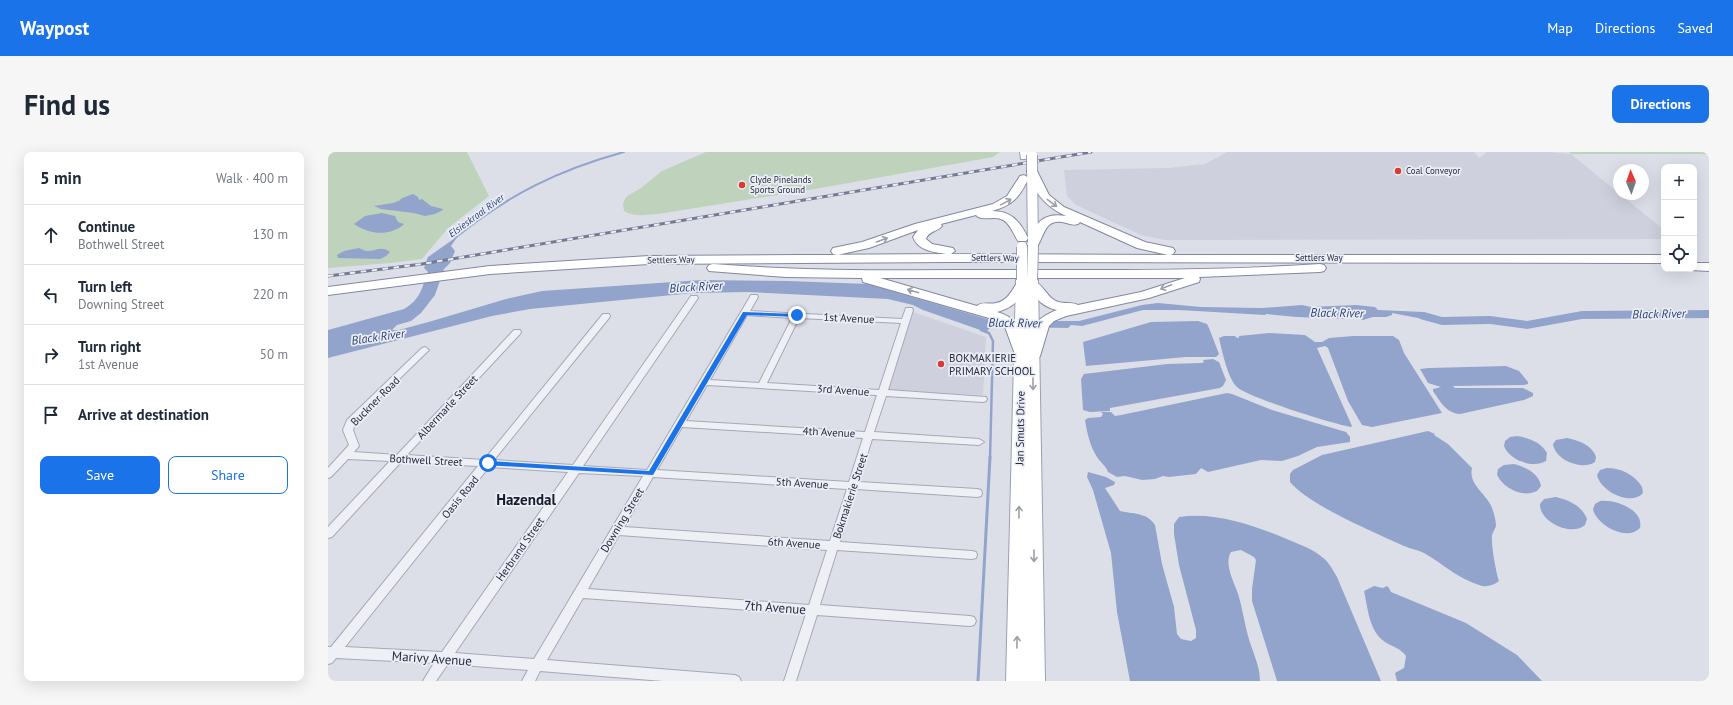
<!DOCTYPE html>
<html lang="en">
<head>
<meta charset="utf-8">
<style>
  body { margin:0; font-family:"PT Sans",sans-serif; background:#f6f6f7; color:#1f2937 }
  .controls { position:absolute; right:12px; top:12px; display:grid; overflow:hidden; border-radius:8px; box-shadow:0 4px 16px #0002 }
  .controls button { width:36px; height:36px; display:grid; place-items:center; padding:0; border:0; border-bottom:1px solid #e0e1e3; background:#fff; color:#1f2937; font:20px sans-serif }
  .compass { position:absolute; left:1285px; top:12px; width:36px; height:36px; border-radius:50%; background:#fff; box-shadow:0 4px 16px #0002; rotate:358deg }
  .stop { position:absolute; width:12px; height:12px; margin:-9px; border:3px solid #1a73e8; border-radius:50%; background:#fff }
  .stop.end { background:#1a73e8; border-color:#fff; box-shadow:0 1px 4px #0008 }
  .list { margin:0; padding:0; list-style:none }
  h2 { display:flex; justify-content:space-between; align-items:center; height:52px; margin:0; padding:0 16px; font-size:17px }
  h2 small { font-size:13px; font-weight:400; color:#747a83 }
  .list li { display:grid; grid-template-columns:26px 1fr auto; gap:12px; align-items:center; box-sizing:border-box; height:60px; padding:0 16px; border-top:1px solid #e0e1e3 }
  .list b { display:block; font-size:15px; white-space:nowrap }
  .list p { margin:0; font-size:13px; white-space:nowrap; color:#747a83 }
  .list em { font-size:13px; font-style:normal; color:#747a83 }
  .actions { display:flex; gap:8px; padding:12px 16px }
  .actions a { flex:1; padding:9px 0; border:1px solid #1a73e8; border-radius:8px; text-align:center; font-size:14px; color:#1a73e8 }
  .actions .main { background:#1a73e8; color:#fff }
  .icon { flex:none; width:22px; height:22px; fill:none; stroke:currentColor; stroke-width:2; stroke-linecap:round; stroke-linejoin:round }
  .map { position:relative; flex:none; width:1381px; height:529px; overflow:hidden; border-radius:8px }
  header { display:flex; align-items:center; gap:24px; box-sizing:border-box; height:56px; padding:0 20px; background:#1a73e8; color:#fff }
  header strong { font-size:19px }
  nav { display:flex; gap:22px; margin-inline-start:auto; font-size:14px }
  .intro { display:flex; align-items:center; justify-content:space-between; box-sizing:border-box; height:96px; padding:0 24px }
  h1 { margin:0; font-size:28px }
  .button { padding:10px 18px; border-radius:8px; background:#1a73e8; color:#fff; font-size:14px; font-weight:700 }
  main { display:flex; gap:24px; padding:0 24px }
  aside { flex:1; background:#fff; border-radius:8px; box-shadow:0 4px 16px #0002 }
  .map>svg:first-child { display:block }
  .built { fill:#ced1dd }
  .green { fill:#bed2bc }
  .water { fill:#93a4cc }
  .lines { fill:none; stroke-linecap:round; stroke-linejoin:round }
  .stream-far2 { stroke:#93a4cc; stroke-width:2 }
  .stream-far1 { stroke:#93a4cc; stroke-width:2.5 }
  .stream { stroke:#93a4cc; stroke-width:3 }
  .river { fill:#93a4cc; fill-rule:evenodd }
  .street-casing { stroke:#a5a8b5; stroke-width:2 }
  .primary-casing { stroke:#9aa0b4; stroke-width:2 }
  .highway-casing { stroke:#8288a0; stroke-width:2 }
  .street { fill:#eff0f6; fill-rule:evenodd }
  .primary { fill:#fff; fill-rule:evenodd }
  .highway { fill:#fff; fill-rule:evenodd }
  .rail-casing { stroke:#747a93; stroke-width:3 }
  .rail { stroke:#ebeef5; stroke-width:2; stroke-dasharray:5.5; stroke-linecap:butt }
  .primary-bridge-casing { stroke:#9aa0b4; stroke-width:12; stroke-linecap:butt }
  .primary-bridge { stroke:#fff; stroke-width:10 }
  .oneway { stroke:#9d9fa9 }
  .route { fill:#1a73e8 }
  .poi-dot { fill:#da3a34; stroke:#ebeef5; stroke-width:1.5 }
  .labels { text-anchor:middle; stroke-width:3.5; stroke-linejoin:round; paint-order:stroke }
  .far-poi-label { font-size:9px; fill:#25293f; stroke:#ebeef5; text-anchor:start }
  .far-street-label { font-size:9px; fill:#25293f; stroke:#ebeef5 }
  .far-water-label { font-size:10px; font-style:italic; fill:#2b3f76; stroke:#ebeef5 }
  .street-label { font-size:11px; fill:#25293f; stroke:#ebeef5 }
  .poi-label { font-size:11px; fill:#25293f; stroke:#ebeef5; text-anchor:start }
  .water-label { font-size:12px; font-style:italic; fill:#2b3f76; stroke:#ebeef5 }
  .near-street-label { font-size:13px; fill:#25293f; stroke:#ebeef5 }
  .district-label { font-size:15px; font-weight:bold; fill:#171b30; stroke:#ebeef5 }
</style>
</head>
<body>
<header>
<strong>Waypost</strong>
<nav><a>Map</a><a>Directions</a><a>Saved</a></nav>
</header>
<div class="intro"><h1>Find us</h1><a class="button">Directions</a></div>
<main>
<aside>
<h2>5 min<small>Walk · 400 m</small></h2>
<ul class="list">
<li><svg class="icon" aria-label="ahead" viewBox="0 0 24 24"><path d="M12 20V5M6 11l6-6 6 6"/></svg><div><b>Continue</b><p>Bothwell Street</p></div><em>130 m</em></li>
<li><svg class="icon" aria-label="left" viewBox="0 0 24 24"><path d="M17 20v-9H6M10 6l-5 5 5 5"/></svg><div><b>Turn left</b><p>Downing Street</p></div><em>220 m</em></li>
<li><svg class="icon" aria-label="right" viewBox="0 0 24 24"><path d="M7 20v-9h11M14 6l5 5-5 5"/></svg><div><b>Turn right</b><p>1st Avenue</p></div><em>50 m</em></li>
<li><svg class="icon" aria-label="arrive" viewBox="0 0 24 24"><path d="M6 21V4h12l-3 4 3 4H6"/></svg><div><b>Arrive at destination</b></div></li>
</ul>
<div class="actions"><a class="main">Save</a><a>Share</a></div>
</aside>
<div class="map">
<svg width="1381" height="529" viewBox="0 0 1381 529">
  <rect width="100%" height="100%" fill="#dcdfe8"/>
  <g class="built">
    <path d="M 899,0 L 1146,0 L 1151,6 L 1159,0 L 1222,0 L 1243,2 L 1336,78 L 1336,87 L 836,88 L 813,83 L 748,53 L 739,44 L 736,18 L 840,16 L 877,12 Z"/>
    <path d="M 585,160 L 658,185 L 655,243 L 560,239 Z"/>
  </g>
  <g class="green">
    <path d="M 0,0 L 139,0 L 161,44 L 120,76 L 94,107 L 62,111 L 0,116 Z"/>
    <path d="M 378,0 L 672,0 L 665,5 L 487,37 L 330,62 C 318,63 306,65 296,59 L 295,52 L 298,45 L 313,36 L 334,19 Z"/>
    <path d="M 1241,0 L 1381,0 L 1381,2 L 1243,2 Z"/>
  </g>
  <g class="water">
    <path d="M 85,42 L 90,45 L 91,48 L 94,47 L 103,54 L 115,57 L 115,58 L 107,62 L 97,64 L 86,61 L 53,57 L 46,54 L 65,51 L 73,48 L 72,47 Z"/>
    <path d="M 54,61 L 67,64 L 70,70 L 76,72 L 75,73 C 60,85 41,82 26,72 L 37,64 Z"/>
    <path d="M 130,84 L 123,94 L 127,99 L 122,111 L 116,117 L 107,143 L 93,161 L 83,169 L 69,173 L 64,178 L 71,178 L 104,169 L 178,147 L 214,139 L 374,128 L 460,129 L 540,132 L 666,169 L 751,169 L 814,153 L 830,151 L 873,155 L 934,156 L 974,153 L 983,155 L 1028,153 L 1047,155 L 1050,158 L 1096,160 L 1114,169 L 1111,170 L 1064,161 L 1064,163 L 1058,165 L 1045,165 L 1035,168 L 1027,165 L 1016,167 L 969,165 L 938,162 L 937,163 L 851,158 L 815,158 L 754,174 L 743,173 L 740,176 L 663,175 L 658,180 L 595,158 L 585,153 L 560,147 L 420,140 L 365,141 L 202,157 L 164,164 L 0,206 L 0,178 L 76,157 C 92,148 94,136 100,120 L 96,116 L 100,105 Z"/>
    <path d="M 31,96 C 33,97 35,98 38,99 C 47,100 53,93 62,100 L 58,104 L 52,107 L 10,106 L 9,103 L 16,99 Z"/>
    <path d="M 870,169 L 879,172 L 881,176 L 891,202 L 888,205 L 858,205 L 758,214 L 755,190 L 823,170 Z"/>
    <path d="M 941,181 L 977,183 L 987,190 L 994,190 L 1001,186 L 1025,184 L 1065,184 L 1071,188 L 1076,201 L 1114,261 L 1044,275 L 1034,273 L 1020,249 L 1000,196 L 997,194 L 989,196 L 1024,274 L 1023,275 C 1005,272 919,245 909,235 C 900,227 894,199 891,186 L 896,184 L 908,184 L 907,185 L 911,186 L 911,184 Z"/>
    <path d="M 885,207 L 891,210 L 898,228 L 895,234 L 892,236 L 782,256 L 782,259 L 762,260 L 755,258 L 753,227 L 756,222 L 839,212 L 874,211 L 876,210 L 875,208 Z"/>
    <path d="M 1178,214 L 1191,219 L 1200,230 L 1200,232 L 1196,233 L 1125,234 L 1127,236 L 1195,236 L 1205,241 L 1205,244 L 1196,248 L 1132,262 C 1118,261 1112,249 1105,239 L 1105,237 L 1113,235 L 1100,231 L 1092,217 L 1101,216 Z"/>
    <path d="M 899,241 L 904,242 L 944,258 L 1018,280 L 1022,285 L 1022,290 L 989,295 L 970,304 L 954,309 L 933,308 L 880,320 L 873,316 L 868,322 L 841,325 L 835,324 L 827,327 L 814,328 L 797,324 L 789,325 L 780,320 C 778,314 772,310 769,305 C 762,294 759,281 757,268 L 760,266 L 773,265 L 775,262 L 773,260 L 783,260 L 787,264 L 793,263 Z"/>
    <path d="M 1100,279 L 1107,282 L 1106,283 L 1120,292 L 1144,316 C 1140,333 1159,342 1164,356 C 1166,361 1168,369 1168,374 C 1167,377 1165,380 1164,383 C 1163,393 1168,420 1171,429 C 1166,433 1158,436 1151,433 C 1131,427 1115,412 1096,401 C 1090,398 1083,397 1076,394 C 1046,380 982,354 962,330 L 962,322 L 965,318 L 994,303 Z"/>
    <path d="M 1189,284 C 1201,286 1213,290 1219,301 L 1218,309 C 1205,317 1181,308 1176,294 L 1177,289 L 1182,285 Z"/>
    <path d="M 1239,286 C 1250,288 1264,293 1268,305 L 1267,310 C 1254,319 1227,308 1225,292 L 1228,288 Z"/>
    <path d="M 1186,312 C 1197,315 1211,321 1213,334 L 1209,339 C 1195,346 1176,337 1169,323 L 1170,317 L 1176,313 Z"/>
    <path d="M 1279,316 C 1293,316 1307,323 1314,335 L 1315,341 C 1303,355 1272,339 1269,323 L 1272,318 Z"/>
    <path d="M 760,320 L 778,325 L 787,330 L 786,333 L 777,336 L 792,359 C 804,362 819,360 827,373 L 834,412 L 846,455 L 849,482 L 853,487 L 863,489 L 868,486 L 868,478 L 851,413 L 846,382 L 846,372 L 851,365 C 887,359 928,374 961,388 C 973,393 985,397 994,405 C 1001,410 1005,418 1009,425 L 1053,529 L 949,529 L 924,449 L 924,437 L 928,408 L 926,405 L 913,398 L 903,400 C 896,411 905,428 909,439 C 914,453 916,469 920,484 C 924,499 932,513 932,529 L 802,529 L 789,460 L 783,401 L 765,338 L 759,325 Z"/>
    <path d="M 1228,345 C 1241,348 1254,354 1259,367 L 1257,373 C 1244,385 1211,370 1212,352 L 1216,347 Z"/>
    <path d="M 1272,349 C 1286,347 1316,357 1312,376 C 1299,390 1268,373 1265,357 L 1267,352 Z"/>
    <path d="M 1046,434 L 1055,436 L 1059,434 L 1061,436 L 1063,440 L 1138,471 L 1189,503 L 1214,529 L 1069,529 L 1067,521 L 1076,516 L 1078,504 C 1072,496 1065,495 1057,490 C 1041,479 1040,457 1036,439 Z"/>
  </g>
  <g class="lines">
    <path class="stream-far2" d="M 127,86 C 180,43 230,18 296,0"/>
    <path class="stream-far1" d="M 653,178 L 661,181 L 665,189 L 662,306"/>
    <path class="stream" d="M 650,529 L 662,305"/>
    <path class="river" d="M 1381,158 L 1381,166 L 1254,167 L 1199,177 L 1162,172 L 1114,173 L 1092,167 L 1090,164 L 1092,161 L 1096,160 L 1114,165 L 1162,164 L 1199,169 L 1254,159 Z"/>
    <defs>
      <path id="street" d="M 423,143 L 429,143 L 430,145 L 422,159 L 574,167 L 578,156 L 584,156 L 585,158 L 560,238 L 658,245 L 659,247 L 658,249 L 655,250 L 558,244 L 546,280 L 651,287 L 656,290 L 651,293 L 544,287 L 531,330 L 649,337 L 653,338 L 654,341 L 653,344 L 649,345 L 528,337 L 512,390 L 644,399 L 648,400 L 649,403 L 648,406 L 644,407 L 509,398 L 492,453 L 642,464 L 646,465 L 648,469 L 646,473 L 642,474 L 489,463 L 468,529 L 456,529 L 478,462 L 255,446 L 219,508 L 407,523 L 411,525 L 413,529 L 335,529 L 212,519 L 207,529 L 194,529 L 200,518 L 120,512 L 108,529 L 95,529 L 106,511 L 8,506 L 4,511 L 0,512 L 0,495 L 3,495 L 150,314 L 73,310 L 4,385 L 0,386 L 0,375 L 62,309 L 20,307 L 3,325 L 0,326 L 0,316 L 21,293 L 15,278 L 19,268 L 94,196 L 97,195 L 101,198 L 28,269 L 25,278 L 31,294 L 26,300 L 69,303 L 186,178 L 192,178 L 193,180 L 192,182 L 79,303 L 156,308 L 275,162 L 281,162 L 282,164 L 281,166 L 166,308 L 245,313 L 363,144 L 369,144 L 370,146 L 255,314 L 319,318 ZM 419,163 L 464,166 L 431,231 L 382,228 ZM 471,166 L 573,171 L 551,238 L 439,231 ZM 379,233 L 549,243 L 537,280 L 358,269 ZM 354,275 L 535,286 L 521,330 L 329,318 ZM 161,315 L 240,320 L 114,500 L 17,495 ZM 251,321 L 315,324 L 206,507 L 127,501 ZM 325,325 L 519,337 L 502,389 L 296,375 ZM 291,383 L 499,398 L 481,453 L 260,437 Z"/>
      <g id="primary">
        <path d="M 692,0 L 700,0 L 699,7 L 693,7 Z"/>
        <path d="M 704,11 L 709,14 L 710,95 L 705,98 L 700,95 L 699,14 Z"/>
        <path d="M 694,125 L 699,127 L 704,125 L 710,128 L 717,529 L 678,529 L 688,128 Z"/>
      </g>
      <g id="highway">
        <path d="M 704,16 L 709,19 L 721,43 L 736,55 L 817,90 L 845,96 L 847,99 L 845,102 L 842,103 L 1336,103 L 1336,111 L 622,110 L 321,112 L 162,122 L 0,143 L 0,135 L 162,114 L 321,104 L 619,102 C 606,100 590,99 585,85 L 590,78 L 541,96 L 509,103 L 505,102 L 503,99 L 505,96 L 534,90 L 587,72 L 665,52 L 679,44 L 692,24 L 696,23 L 701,26 L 699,19 ZM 701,26 C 709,44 720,56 738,64 C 714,60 707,72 699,92 L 701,95 L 709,95 C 716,84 717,67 734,70 C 740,71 744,74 750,72 L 752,70 L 809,96 L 840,103 L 623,102 L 627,99 L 625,96 L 604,92 L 598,87 C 600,79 609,80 614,74 L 613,72 L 648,63 L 650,65 C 655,67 660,66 666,66 C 681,66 683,78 690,89 L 698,89 L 700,86 C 692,69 683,59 664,59 C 686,53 691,45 701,26 Z"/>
        <path d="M 1366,111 L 1381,111 L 1381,119 L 1362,118 L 1366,117 Z"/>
        <path d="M 385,112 C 483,120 580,118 678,118 C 783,118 887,119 992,112 L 996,113 L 998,116 L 996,119 L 992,120 L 871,125 L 872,127 L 871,130 L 821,146 L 738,164 L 726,169 L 721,174 L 712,204 L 710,207 L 705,209 L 700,207 L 698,205 L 693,207 L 688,205 L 677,175 L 668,168 L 535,130 L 534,126 L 458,125 L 381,119 L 379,116 L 381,113 ZM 552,126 L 857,126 L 813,140 L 750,153 C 743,149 733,153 726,148 C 718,143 714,131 705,129 L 699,132 L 694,130 L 689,131 C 684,139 678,150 668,151 C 661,153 655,149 649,154 ZM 700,135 C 708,147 715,155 729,158 C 704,168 706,175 699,199 C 692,179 691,166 669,160 C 685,156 691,148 700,135 Z"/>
      </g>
    </defs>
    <use href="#street" class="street-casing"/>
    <use href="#primary" class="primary-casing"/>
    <use href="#highway" class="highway-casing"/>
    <use href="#street" class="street"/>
    <use href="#primary" class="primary"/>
    <use href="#highway" class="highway"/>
    <defs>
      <path id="rail" d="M 0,124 L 94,112 L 763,0"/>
    </defs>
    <use href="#rail" class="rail-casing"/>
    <use href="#rail" class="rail"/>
    <defs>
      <g id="primary-bridge">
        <path d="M 704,3 L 704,13"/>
        <path d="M 694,95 L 694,128"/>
        <path d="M 704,128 L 705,95"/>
      </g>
    </defs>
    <use href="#primary-bridge" class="primary-bridge-casing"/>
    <use href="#primary-bridge" class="primary-bridge"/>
  </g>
  <defs><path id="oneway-shaft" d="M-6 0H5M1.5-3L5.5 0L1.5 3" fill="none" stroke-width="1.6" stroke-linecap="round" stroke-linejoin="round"/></defs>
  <g class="oneway">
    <use href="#oneway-shaft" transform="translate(678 50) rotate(-29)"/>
    <use href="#oneway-shaft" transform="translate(724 51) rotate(37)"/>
    <use href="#oneway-shaft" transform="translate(554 88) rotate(-20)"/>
    <use href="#oneway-shaft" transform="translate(838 135) rotate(159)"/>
    <use href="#oneway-shaft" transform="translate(585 139) rotate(-164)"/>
    <use href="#oneway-shaft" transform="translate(705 232) rotate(90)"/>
    <use href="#oneway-shaft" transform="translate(691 360) rotate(-89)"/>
    <use href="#oneway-shaft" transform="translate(706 404) rotate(90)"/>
    <use href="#oneway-shaft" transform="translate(689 490) rotate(-89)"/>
  </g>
  <path class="route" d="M 415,160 L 469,162 L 472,163 L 469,165 L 419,163 L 325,323 L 157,313 L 157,309 L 160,309 L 321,319 Z"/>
  <g class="poi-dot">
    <circle cx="1070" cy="19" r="4"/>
    <circle cx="414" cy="33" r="4"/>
    <circle cx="613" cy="212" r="4"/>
  </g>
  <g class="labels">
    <g class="far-poi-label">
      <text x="1078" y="22">Coal Conveyor</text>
      <text x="422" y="31">Clyde Pinelands<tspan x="422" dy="10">Sports Ground</tspan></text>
    </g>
    <g class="far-street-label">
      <text transform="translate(667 106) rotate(1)" y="3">Settlers Way</text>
      <text x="991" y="109">Settlers Way</text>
      <text transform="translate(343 108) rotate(-1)" y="3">Settlers Way</text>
    </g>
    <g class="far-water-label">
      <text transform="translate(148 63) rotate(-36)" y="4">Elsieskraal River</text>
    </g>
    <g class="street-label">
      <text transform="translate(521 166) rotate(3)" y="4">1st Avenue</text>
      <text transform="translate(515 238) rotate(4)" y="4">3rd Avenue</text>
      <text transform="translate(47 249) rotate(-45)" y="4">Buckner Road</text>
      <text transform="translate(119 255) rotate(-47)" y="4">Albermarle Street</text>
      <text transform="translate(692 276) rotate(-89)" y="4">Jan Smuts Drive</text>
      <text transform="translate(501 280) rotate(3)" y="4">4th Avenue</text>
      <text transform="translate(98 308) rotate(3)" y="4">Bothwell Street</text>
      <text transform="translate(474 331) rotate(4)" y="4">5th Avenue</text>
      <text transform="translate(522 344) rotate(-72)" y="4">Bokmakierie Street</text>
      <text transform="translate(132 345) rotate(-51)" y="4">Oasis Road</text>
      <text transform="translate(294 368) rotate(-59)" y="4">Downing Street</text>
      <text transform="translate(466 391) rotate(4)" y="4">6th Avenue</text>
      <text transform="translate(192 397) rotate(-55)" y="4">Herbrand Street</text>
    </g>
    <g class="poi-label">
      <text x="621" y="210">BOKMAKIERIE<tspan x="621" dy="13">PRIMARY SCHOOL</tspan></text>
    </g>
    <g class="water-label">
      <text transform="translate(368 135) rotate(-3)" y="4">Black River</text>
      <text transform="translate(1009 161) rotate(1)" y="4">Black River</text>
      <text transform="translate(1331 162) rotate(-1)" y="4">Black River</text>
      <text transform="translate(687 171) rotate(1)" y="4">Black River</text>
      <text transform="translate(50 185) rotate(-8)" y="4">Black River</text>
    </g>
    <g class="near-street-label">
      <text transform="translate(447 455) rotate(4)" y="5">7th Avenue</text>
      <text transform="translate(104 506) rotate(4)" y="5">Marivy Avenue</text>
    </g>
    <g class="district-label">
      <text x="198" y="353">Hazendal</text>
    </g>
  </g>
</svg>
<div class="controls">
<button>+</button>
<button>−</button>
<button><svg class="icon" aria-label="locate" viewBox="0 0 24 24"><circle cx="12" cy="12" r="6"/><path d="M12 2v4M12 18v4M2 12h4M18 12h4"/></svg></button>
</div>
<svg class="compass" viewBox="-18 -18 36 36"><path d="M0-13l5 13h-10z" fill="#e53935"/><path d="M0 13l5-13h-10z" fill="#747a83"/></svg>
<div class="stop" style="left:160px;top:311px"></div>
<div class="stop end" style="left:469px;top:163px"></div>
</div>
</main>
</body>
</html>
